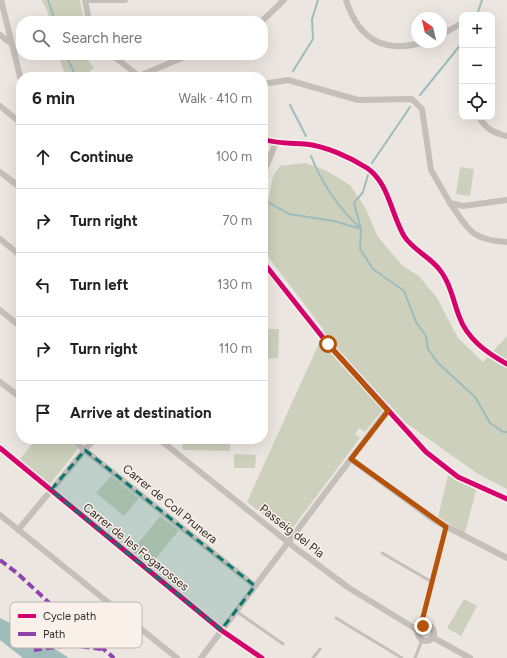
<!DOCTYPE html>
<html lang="en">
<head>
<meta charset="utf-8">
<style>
  body { margin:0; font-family:Figtree,sans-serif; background:#f2f2f2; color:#222 }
  .controls { position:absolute; right:12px; top:12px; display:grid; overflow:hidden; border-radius:8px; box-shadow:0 4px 16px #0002 }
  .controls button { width:36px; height:36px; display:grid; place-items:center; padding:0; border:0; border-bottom:1px solid #e0e0e0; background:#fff; color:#222; font:20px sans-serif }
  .compass { position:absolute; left:411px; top:12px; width:36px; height:36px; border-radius:50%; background:#fff; box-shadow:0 4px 16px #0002; rotate:326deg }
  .stop { position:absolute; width:12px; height:12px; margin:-9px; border:3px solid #b45309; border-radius:50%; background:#fff }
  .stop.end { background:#b45309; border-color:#fff; box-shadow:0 1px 4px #0008 }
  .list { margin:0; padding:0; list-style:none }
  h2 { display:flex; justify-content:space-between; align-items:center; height:52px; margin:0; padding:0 16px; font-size:17px }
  h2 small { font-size:13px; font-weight:400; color:#767676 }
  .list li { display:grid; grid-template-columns:26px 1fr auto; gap:12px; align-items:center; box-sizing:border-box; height:64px; padding:0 16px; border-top:1px solid #e0e0e0 }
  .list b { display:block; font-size:15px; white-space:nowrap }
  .list em { font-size:13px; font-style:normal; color:#767676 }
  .icon { flex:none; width:22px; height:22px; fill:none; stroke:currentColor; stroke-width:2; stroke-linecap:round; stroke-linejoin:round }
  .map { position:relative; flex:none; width:507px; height:658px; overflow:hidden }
  .search { position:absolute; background:#fff; box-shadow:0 4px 16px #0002; left:16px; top:16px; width:252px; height:44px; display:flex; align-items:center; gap:10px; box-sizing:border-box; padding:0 14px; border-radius:16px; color:#767676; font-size:15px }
  .panel { position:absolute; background:#fff; box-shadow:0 4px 16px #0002; left:16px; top:72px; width:252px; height:372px; border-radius:16px }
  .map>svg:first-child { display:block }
  .green { fill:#cdd0bc }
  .water { fill:#9fbcbb }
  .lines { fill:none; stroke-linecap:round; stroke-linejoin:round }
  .stream { stroke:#9fbcbb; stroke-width:2 }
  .lane { stroke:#c5bfba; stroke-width:3 }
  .street { stroke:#c5bfba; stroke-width:6 }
  .quiet { stroke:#8e44ad; stroke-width:4; stroke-dasharray:8 4; stroke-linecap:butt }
  .cycleway-casing { stroke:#f8f0e9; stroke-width:8 }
  .cycleway { stroke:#d6006c; stroke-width:5 }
  .route { stroke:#b45309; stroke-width:5 }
  .marked { fill:#0f766e; fill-opacity:0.2; stroke:#0f766e; stroke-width:3; stroke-dasharray:8 5; stroke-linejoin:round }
  .labels { text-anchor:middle; stroke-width:3; stroke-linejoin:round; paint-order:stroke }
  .street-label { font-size:12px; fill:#352c29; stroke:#f8f0e9 }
  .key { fill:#f8f0e9; stroke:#beb5af; stroke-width:1 }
  .key-label { font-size:11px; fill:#352c29 }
</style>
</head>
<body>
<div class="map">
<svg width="507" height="658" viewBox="0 0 507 658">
  <rect width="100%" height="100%" fill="#ece6e1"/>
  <g class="green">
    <path d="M 41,0 L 80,0 L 84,21 L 50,21 L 47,10 Z"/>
    <path d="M 58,55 L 84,55 L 94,68 L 83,77 L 66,77 Z"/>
    <path d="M 305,163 L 325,170 L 350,185 L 365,207 L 378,237 L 402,265 L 420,277 L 437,298 L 458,338 L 483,362 L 507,336 L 507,489 L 478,474 L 406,423 L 388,403 L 365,432 L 359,428 L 355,434 L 360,438 L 288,534 L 247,502 L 320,341 L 323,329 L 263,250 L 263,224 L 273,176 L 280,166 Z"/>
    <path d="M 460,167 L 474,169 L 470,196 L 456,194 Z"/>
    <path d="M 263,329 L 279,329 L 278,358 L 263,359 Z"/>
    <path d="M 36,439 L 65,439 L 78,449 L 50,484 L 20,459 Z"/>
    <path d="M 182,439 L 230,439 L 230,451 L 184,450 L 182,448 Z"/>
    <path d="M 234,454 L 256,455 L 255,468 L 234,468 Z"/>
    <path d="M 448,475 L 476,490 L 465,533 L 438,517 Z"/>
    <path d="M 111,476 L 139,498 L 124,516 L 96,493 Z"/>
    <path d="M 160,516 L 179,530 L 150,566 L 132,551 Z"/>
    <path d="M 464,599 L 477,606 L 461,636 L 447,628 Z"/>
  </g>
  <path class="water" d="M 0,618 L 32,634 L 69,658 L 23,658 L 0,640 Z"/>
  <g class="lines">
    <g class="stream">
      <path d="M 48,0 L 55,21"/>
      <path d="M 478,12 L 482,0"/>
      <path d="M 66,55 L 76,77"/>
      <path d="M 293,71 L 313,39 L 312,19 L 318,0"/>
      <path d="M 420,95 L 462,43"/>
      <path d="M 290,105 L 306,136"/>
      <path d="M 311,156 C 322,184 337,206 359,227"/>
      <path d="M 372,163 L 410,107"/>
      <path d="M 264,200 L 289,214 L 334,221 L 361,229 L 360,249 L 373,269 L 404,291 L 416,322 L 426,336 L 428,349 L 437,362 L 475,397 L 490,423 L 503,432 L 507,432"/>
      <path d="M 361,229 L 354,203 L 363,192 L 368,175"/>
    </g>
    <g class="lane">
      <path d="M 382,553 L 432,582"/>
      <path d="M 236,611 L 283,644"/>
      <path d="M 336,618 L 402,658"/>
      <path d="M 423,626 L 422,621 L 446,527"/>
      <path d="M 313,658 L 320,649"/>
      <path d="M 415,658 L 422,640"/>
    </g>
    <g class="street">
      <path d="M 1,0 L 21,80"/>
      <path d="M 85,0 L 125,0"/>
      <path d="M 85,0 L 89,21"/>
      <path d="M 346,0 C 359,40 384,54 425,42"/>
      <path d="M 262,21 L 284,0"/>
      <path d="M 0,35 L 12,44"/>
      <path d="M 441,35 L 462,23"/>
      <path d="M 112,55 L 140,77"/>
      <path d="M 139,76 L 189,55"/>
      <path d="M 263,84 L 288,80 L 358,100 L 412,99 L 422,109 L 431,170 L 450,203 L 463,206 L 507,200"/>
      <path d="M 0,106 L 21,123"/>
      <path d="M 479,117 C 486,129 494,133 507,136"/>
      <path d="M 263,139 C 277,144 291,143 305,144 C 325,146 350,157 367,168 C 389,183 391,214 404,236 C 413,250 429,256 439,269 C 450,282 453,300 459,316 C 467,339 487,353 507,364"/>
      <path d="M 0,172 L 21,188"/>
      <path d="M 263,175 L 276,142"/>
      <path d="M 450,203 C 469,230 471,240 507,242"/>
      <path d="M 0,239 L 21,256"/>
      <path d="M 263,262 L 328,344 L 426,452 L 458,477 L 507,499"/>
      <path d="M 0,310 L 21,327"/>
      <path d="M 0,382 L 21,398"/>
      <path d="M 71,439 L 255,586"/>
      <path d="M 159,439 L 294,547 L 349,588 L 419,631"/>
      <path d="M 0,448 L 221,630 L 262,658"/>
      <path d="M 351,459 L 434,520 L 507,558"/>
      <path d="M 0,515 L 177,658"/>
      <path d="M 18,530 L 94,439"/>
      <circle cx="426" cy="633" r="8"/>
      <path d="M 432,637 L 470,658"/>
      <path d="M 201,658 L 387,411"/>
    </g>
    <g class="quiet">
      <path d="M 0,560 L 17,573 L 58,611 L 114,658"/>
      <path d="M 34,650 L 69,645 L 102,649"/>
    </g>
    <defs>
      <g id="cycleway">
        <path d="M 263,139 C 277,144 291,143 305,144 C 325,146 350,157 367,168 C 389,183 391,214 404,236 C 413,250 429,256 439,269 C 450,282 453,300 459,316 C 467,339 487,353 507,364"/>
        <path d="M 263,262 L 328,344 L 426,452 L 458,477 L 507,499"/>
        <path d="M 0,448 L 221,630 L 262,658"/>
      </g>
    </defs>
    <use href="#cycleway" class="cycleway-casing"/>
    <use href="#cycleway" class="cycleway"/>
  </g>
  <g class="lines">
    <path class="route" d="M 328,344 L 388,411 L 351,459 L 446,527 L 422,621 L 423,626"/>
  </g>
  <path class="marked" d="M 85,450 L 255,586 L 221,630 L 51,490 Z"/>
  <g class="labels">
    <g class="street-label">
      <text transform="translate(170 504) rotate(39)" y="4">Carrer de Coll Prunera</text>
      <text transform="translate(292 531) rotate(38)" y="4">Passeig del Pla</text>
      <text transform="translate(136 547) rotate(39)" y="4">Carrer de les Fogarosses</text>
    </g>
  </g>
  <rect x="10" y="602" width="132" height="46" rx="6" class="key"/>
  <rect x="18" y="614" width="18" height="4" fill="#d6006c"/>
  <rect x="18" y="632" width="18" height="4" fill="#8e44ad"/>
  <g class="key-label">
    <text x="43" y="620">Cycle path</text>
    <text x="43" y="638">Path</text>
  </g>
</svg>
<div class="controls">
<button>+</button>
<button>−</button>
<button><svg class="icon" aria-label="locate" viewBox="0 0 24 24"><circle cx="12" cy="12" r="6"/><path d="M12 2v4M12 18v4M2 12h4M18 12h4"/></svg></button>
</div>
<svg class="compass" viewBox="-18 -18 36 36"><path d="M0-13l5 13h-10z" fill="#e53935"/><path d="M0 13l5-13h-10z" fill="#767676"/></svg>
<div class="stop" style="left:328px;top:344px"></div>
<div class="stop end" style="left:423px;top:626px"></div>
<div class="search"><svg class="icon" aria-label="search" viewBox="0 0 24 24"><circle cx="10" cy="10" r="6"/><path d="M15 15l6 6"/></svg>Search here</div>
<section class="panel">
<h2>6 min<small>Walk · 410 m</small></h2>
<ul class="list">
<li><svg class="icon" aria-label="ahead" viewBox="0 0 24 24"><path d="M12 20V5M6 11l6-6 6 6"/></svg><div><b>Continue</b></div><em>100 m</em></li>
<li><svg class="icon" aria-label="right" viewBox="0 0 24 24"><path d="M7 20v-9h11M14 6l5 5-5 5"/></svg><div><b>Turn right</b></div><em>70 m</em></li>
<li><svg class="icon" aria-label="left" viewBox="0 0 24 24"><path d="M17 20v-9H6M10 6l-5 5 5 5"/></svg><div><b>Turn left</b></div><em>130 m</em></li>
<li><svg class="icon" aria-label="right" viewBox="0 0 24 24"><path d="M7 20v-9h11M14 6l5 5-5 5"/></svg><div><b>Turn right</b></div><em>110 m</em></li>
<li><svg class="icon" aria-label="arrive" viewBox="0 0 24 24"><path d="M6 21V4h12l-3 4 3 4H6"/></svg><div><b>Arrive at destination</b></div></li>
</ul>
</section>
</div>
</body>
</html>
